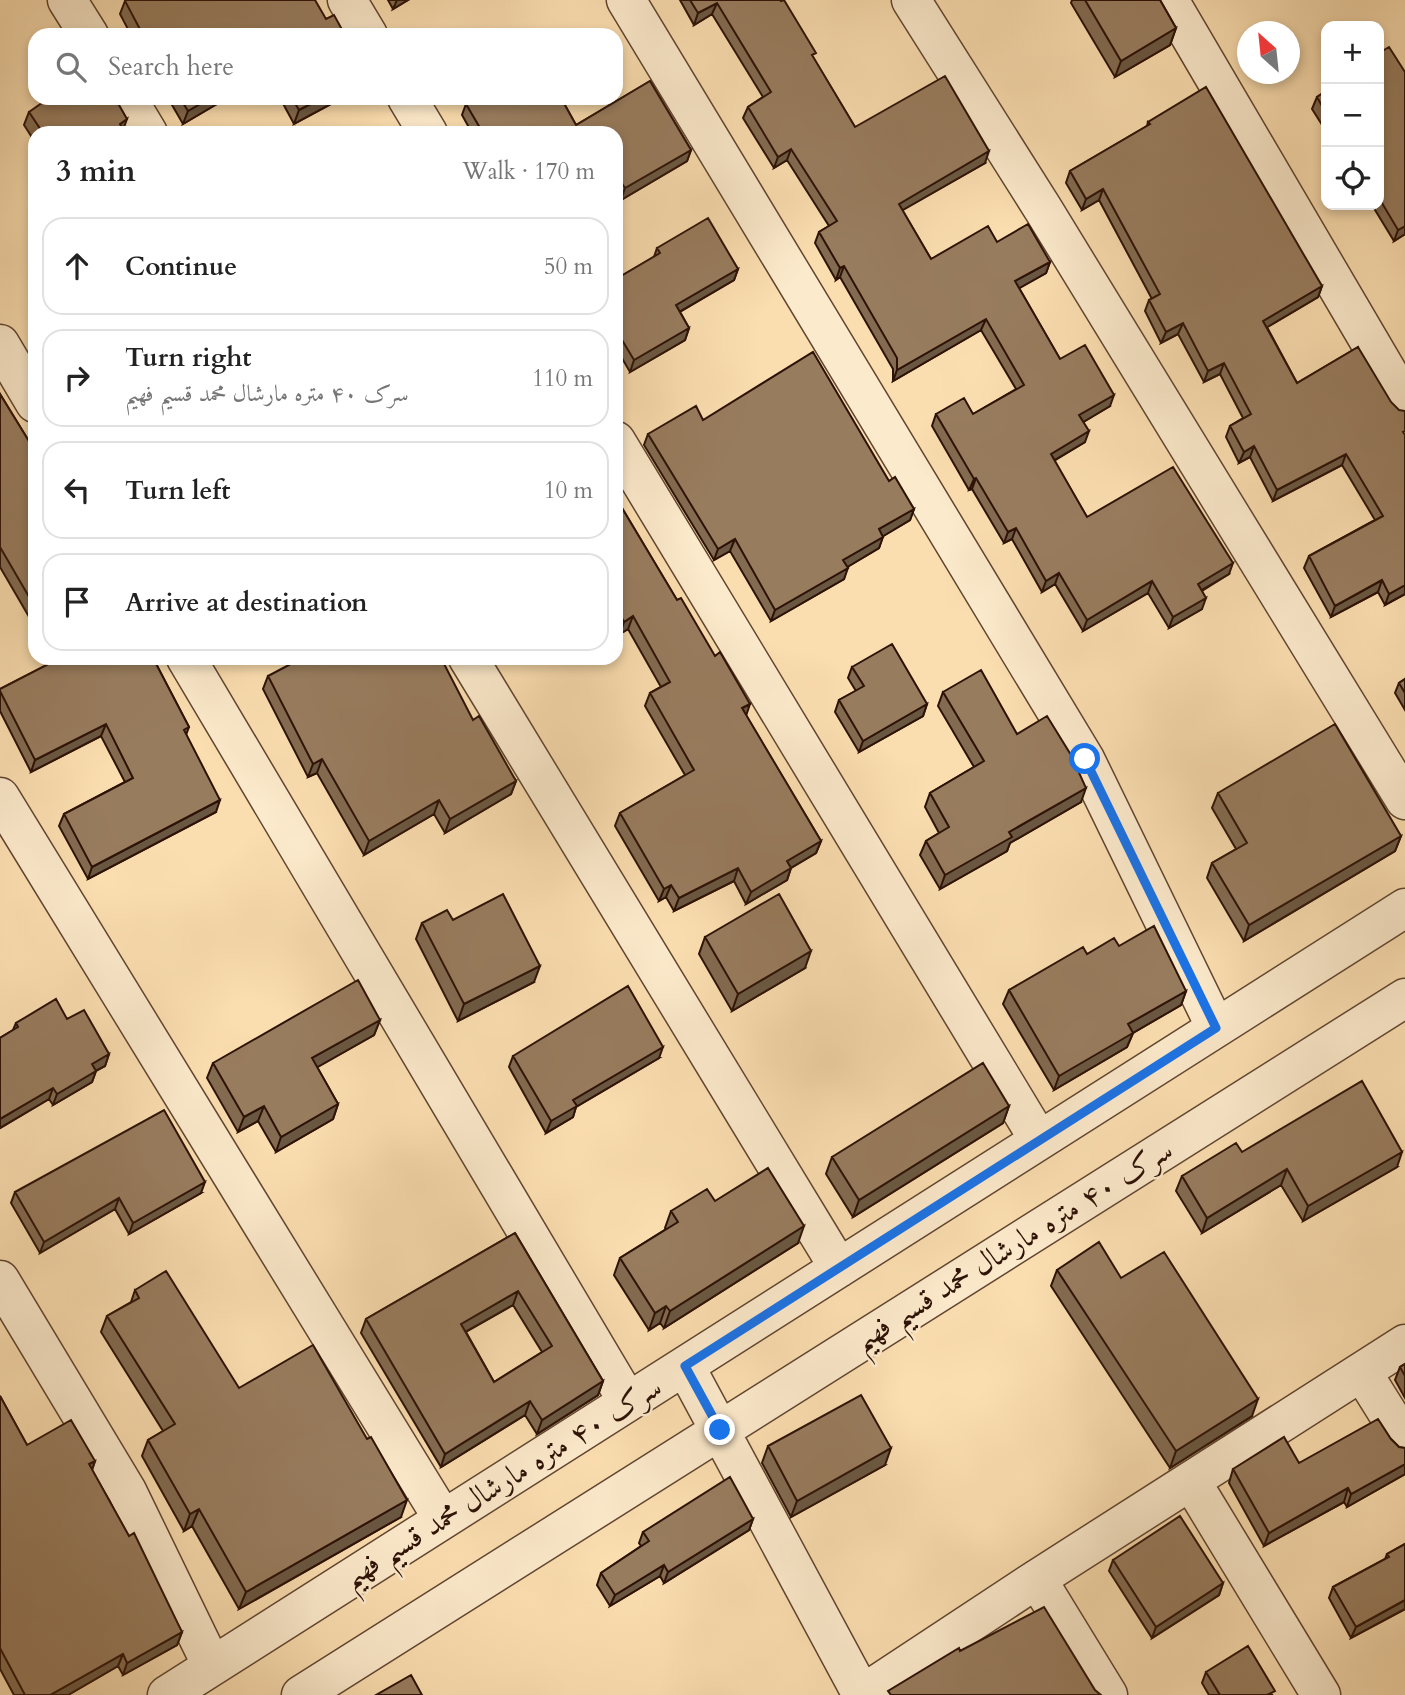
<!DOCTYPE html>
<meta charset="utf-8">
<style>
:root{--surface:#fff;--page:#f2f2f2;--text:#222;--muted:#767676;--line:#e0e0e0}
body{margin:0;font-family:Cardo,Amiri,serif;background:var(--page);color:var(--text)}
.controls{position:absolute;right:21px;top:21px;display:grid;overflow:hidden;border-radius:14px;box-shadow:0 4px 10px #0003}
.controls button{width:63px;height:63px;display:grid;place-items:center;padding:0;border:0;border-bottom:2px solid var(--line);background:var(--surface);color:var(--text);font:35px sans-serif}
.compass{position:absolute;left:1237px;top:21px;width:63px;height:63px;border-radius:50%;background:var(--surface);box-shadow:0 4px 10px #0003;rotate:333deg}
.stop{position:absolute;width:21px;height:21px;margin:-16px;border:5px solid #1a73e8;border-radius:50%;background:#fff}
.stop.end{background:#1a73e8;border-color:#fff;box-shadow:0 2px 7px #0008}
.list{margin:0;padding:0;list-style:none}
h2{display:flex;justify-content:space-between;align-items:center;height:91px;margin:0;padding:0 28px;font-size:30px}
h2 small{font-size:23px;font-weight:400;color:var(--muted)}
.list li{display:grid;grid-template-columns:46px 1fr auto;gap:21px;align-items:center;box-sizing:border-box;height:98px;margin:0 14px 14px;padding:0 14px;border:2px solid var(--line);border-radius:21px}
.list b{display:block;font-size:26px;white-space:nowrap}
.list p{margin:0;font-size:23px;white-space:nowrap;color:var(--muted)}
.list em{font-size:23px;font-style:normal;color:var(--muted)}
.icon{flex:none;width:38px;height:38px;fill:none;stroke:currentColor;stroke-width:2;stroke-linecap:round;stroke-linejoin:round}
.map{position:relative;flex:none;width:1405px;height:1695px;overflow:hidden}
.search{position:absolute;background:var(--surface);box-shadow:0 4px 10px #0003;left:28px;top:28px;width:595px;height:77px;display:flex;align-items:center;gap:18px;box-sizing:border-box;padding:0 24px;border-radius:21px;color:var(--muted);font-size:26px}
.panel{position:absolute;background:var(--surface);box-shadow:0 4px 10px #0003;left:28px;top:126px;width:595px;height:539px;border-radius:21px}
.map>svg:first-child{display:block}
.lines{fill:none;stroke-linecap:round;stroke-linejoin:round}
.minor-casing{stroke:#604530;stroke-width:41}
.minor{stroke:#fceacc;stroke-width:38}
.wall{fill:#836b51;stroke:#2d1206;stroke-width:2;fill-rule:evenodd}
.shaded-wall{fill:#6a5742;stroke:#2d1206;stroke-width:2}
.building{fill:#987c5e;stroke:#2d1206;stroke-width:2;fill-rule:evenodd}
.route{stroke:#1a73e8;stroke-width:9}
.labels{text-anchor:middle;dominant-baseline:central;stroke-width:5;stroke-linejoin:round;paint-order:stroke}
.street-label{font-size:30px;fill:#2d1206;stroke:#fceacc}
</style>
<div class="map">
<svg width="1405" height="1695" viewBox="0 0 1405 1695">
<rect width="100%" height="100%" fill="#fbdeb0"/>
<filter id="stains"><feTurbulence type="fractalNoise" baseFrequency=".00286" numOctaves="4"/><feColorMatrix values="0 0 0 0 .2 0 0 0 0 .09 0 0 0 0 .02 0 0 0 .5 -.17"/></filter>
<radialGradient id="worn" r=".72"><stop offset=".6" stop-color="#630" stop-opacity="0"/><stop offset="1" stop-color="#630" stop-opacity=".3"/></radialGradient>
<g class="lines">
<g class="minor-casing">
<path id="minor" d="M67,0l22,35
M347,0l21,35
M626,0l459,759 131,269
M911,0l132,209 362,591
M1169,0l236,402
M127,98l21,35
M407,98l21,35
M0,344l35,59
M616,441l423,699
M186,658l442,744
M468,658l371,610
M0,797l443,722
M0,1280l127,211 85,175
M685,1366l177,329
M1362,1372l43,69
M1191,1481l130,214
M1037,1579l71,116
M167,1695l1238,-787
M301,1695l1104,-697
M861,1695l176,-116 368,-235"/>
</g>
<use href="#minor" class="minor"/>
</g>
<path class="wall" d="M388,0h20l-15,9z
M680,0h100l34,59 41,68 130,36 -83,47 29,49 66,-17 53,20 -4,11 -27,15 41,71 50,47 -27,16 2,20 -31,19 33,56 142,57 -27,17v18l-33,19 -21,-35 -65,38 -28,-47 -13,8 -30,-53 -8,4 -32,-54 -3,1 -37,-64 4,-12h37l43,-25 -35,-59 -88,51v-12l-53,-92 -4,3 -21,-37 4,-11 10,-6 -42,-66 -13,8 -31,-50 5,-11 15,-10 -51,-83 -18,11z
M1072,0h88l16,28 -6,17 -55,32 -44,-74z
M125,1l201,18 19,16h-214l-11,-21z
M1379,53l26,181 -11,7 -22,-36h7z
M650,81l41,69 -4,11 -66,39 -4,-6h-1v-61h-144l-10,-18 4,-11 10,-6h85l15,27z
M1326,91v40l-14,-22 5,-12z
M168,98h59l-44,26z
M280,98h62l-48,26z
M29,112l94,18 2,3h-90v9l-11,-17z
M1148,122l174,164 -4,11 -51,30 30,56 61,-36 47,247 -20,11 -7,-13 -47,25 -27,-49 5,-12 66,-36 -33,-55 -69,36 -23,-44 -11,6 -13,-26 4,-11 13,-8 -23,-44 -16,8 -26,-48 -17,9 -16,-32 4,-11 3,-1 -53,-99 -17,10 -16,-27 4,-12 77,-45z
M657,248l81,21 -4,11 -54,32 9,16 -4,12 -55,32 -14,-24v-69l38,-22z
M0,394l35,57v176l-35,-60z
M703,420l186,61 25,28 -4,11 -27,16 -4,12 -32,19 -3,12 -73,42 -41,-70 -16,9 -70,-115 4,-11z
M616,498l205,343 -5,12 -25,15 -4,12 -41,24 -12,-23 -60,30 -8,-14 -7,4 -44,-75 5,-13 65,-38 -40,-69 5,-13 11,-6 -33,-58 -8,5 -4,-6z
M53,658h100l36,69 -3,8 30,77 -128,67 -29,-53 5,-12 61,-32 -24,-46 -70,36 -31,-61v-22l55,-28z
M852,667l75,37 -4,12 -64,36 -24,-40 4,-12 17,-9 -8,-13z
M268,676l205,44 43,61 -5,13 -66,39 -11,-19 -70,41 -47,-82 -9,4 -45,-88z
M1405,679v31l-10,-17 4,-10z
M943,692l74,42 64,68 -71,41 -3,8 -67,38 -20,-34 6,-14 13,-8 -14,-26 5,-14 44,-26 -36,-61z
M1218,793l183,43 -6,15 -151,90 -37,-63 5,-15 24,-14 -24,-41z
M453,920l81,62 -76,39 -42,-82 6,-16z
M705,937l100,31 -73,43 -33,-57z
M1087,954l99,37 -5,14 -48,28 -6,14 -73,43 -51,-86 6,-14z
M67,1019l42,35 -4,12 -9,5 -4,11 -39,23 -4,-6 -49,29v-90l13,-8 3,-7z
M380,1020l-6,15 -57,32 21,37 -5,15 -57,33 -18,-31 -20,11 -31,-54 6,-15z
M513,1056l146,2 -83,49 -3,10 -27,16 -37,-66z
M1009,1106l-6,17 -150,94 -27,-43 6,-17z
M1242,1152l155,15 -94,54 -22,-36 -79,48 -26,-42 6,-15z
M15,1192l186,1 -72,41 -14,-25 -75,44 -29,-50z
M715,1201l83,42 -134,85 -4,-5 -11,7 -35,-55 6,-17 46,-29 -1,-1 6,-17z
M515,1233l88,148 -5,14 -61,39 -12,-19 -84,52 -80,-134 5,-14zM513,1305l29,47 -48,30 -28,-50z
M1057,1270l64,8 131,138 -82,52 -119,-182z
M135,1290l104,98 162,129 -162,92 -47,-83 -8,5 -42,-75 6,-16 15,-9 -62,-99 6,-16 24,-14z
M1405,1364v34l-10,-18 5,-13z
M0,1396l27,49 68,16 -3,9 90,162 -5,13 -54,30 -5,-9 -50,29h-54l-14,-26z
M1391,1439l8,8 6,1v26l-58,33 -3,-5 -80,44 -35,-63 4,-14 66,-6z
M768,1446l117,19 -94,52 -29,-54z
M753,1519l-4,11 -85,53 -4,-7 -50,30 -13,-21 4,-12 40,-27 -2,-3 4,-11z
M1405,1544v65l-54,29 -22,-40 4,-11 52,-28 2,-5z
M1113,1560l110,23 -4,12 -67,43 -43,-67z
M1206,1672l67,23h-64l-7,-12z"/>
<path class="shaded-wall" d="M397,0h11l-15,9z
M717,3l-5,11 -18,11 4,-12z
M1176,28l-6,17 -55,32 6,-16z
M210,98h17l-44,26 5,-13z
M322,98h20l-48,26 5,-14z
M127,119l-5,14 -2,-9z
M791,149l-4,11 -13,8 4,-11z
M691,150l-4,11 -66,39 4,-12z
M989,151l-4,12 -91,52 5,-11z
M621,182l-4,12h-1v-9z
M1103,189l-4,11 -17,10 4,-11z
M1405,226v8l-11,7 4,-11z
M1050,262l-4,11 -35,20 4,-12z
M844,266l-4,11 -4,3 4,-12z
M738,269l-4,11 -62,36 4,-11z
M1322,286l-4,11 -59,35 4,-11z
M986,319l-5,11 -88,51 4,-11z
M1183,323l-5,11 -17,9 5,-11z
M689,328l-4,12 -55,32 4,-12z
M1224,363l-4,11 -16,8 4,-11z
M1114,395l-4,11 -35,21 4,-12z
M1089,431l-4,11 -39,23 5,-11z
M1254,446l-4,11 -11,6 5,-11z
M1346,454l-4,11 -69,36 4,-11z
M976,478l-4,11 -3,1 5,-11z
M914,509l-4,11 -35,21 4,-12z
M1016,528l-4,11 -8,4 4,-11z
M883,537l-4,11 -40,24 4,-12z
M735,539l-5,12 -16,9 4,-11z
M1233,563l-4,11 -36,21 5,-11z
M848,568l-4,11 -73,42 4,-11z
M1059,573l-4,11 -13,8 4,-11z
M1382,580l-4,12 -47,25 4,-11z
M1152,581l-4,12 -65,38 4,-11z
M1405,585v9l-20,11 4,-11z
M1206,598l-4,11 -33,19 4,-11z
M633,616l-5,13 -8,5 4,-12z
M750,704l-4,12 -4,-8z
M927,704l-4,12 -64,36 4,-11z
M106,724l-5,12 -70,36 4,-12z
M322,759l-5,14 -9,4 5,-13z
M516,781l-5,13 -66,39 5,-14z
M1086,788l-5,14 -71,41 -3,8 -67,38 5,-14 64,-43z
M220,800l-4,12 -128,67 4,-12z
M439,800l-5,14 -70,41 5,-14z
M1401,836l-6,15 -151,90 5,-16z
M821,841l-5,12 -25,15 -4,12 -41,24 5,-12 36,-31z
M738,868l-4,13 -60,30 5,-13z
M671,885l-5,12 -7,4 5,-12z
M811,951l-6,17 -73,43 6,-17z
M540,966l-6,16 -76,39 6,-17z
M1186,991l-5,14 -48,28 -6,14 -73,43 5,-14 69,-52z
M380,1020l-6,15 -67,38 5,-15z
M663,1047l-4,11 -83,49 -3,10 -27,16 5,-12 22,-21z
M109,1054l-4,12 -17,9 4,-11z
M96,1071l-4,11 -39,23 4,-11z
M53,1088l-4,11 -49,29v-9z
M338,1104l-5,15 -57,33 5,-15z
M264,1106l-6,15 -20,11 6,-15z
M1009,1106l-6,17 -150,94 6,-17z
M1402,1152l-5,15 -94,54 5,-15z
M1287,1169l-6,16 -79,48 5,-15z
M205,1182l-4,11 -72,41 4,-11z
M119,1198l-4,11 -75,44 4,-11z
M804,1226l-6,17 -134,85 6,-17z
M518,1291l-5,14 -57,32 5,-13z
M666,1306l-6,17 -11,7 6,-17z
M603,1381l-5,14 -61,39 5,-14z
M1258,1399l-6,17 -82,52 6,-17z
M530,1401l-5,14 -84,52 4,-13z
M891,1448l-6,17 -94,52 6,-16z
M95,1461l-4,12 -2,-9z
M1405,1464v10l-58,33 4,-13z
M1348,1488l-4,14 -80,44 5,-13z
M407,1500l-6,17 -162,92 7,-17z
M199,1509l-7,17 -8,5 6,-17z
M753,1519l-4,11 -85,53 4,-11z
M664,1565l-4,11 -50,30 5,-11z
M1223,1583l-4,12 -67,43 4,-11z
M1405,1600v9l-54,29 5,-11z
M182,1632l-5,13 -54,30 4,-12z
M123,1654l-5,12 -50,29h-18z"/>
<path class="building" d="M126,0h189l11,19 8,-4 11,20h-202l-18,-34z
M690,0h90l1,1 3,-1 32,53 -4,2 43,72 90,-51 44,75 -90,53 32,55 57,-33 9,16 31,-18 22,38 -35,19 45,78 25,-14 29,50 -35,20 10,16 -38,23 36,63 86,-50 60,96 -35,21 8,14 -33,19 -21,-36 -65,39 -28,-47 -13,8 -30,-53 -8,4 -32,-54 -2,1 -38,-65 28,-16 9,16 51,-29 -38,-66 -89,51v-12l-53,-92 -4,2 -21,-36 18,-11 -46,-72 -13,8 -30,-50 23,-15 -54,-89 -19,10z
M1085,0h75l16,28 -55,33z
M1389,47l16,25v154l-7,4 -19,-32v-145z
M650,81l41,69 -66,38 -4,-6 -5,3v-52h-133l-17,-29 10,-6h85l15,27z
M1206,87l116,199 -59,35 34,62 61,-36 33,55 8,8 6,1v20l-2,1 2,3v150l-16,9 -7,-14 -47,26 -26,-50 74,-40 -37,-62 -69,36 -23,-44 -10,6 -14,-26 21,-12 -27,-51 -16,8 -25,-48 -17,9 -17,-32 11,-6 -57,-105 -17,10 -16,-28 80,-47 -2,-2z
M1326,91v22l-9,-16z
M49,98h66l12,21 -7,5 5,9h-82l-14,-21z
M180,98h30l-22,13z
M292,98h30l-23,12z
M295,127l3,6h-13z
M708,218l30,51 -62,36 13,23 -55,32 -18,-30v-51l44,-26 -3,-5z
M813,352l76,129 6,-4 19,32 -35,20 4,8 -40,23 5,8 -73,42 -40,-71 -17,10 -70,-115 48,-28 7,14z
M0,394l35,57v156l-35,-60z
M616,498l61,102 4,-2 34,58 5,-4 30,52 -8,4 79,133 -34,20 4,7 -40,24 -13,-24 -59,30 -8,-13 -7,4 -44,-76 74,-43 -44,-77 20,-11 -37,-66 -9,6 -8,-15z
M892,644l35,60 -64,37 -24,-41 25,-14 -12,-19z
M60,658h93l36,69 -5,3 36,70 -128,67 -28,-53 69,-36 -27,-54 -71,36 -35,-69v-2z
M302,658h139l32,62 6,-4 37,65 -66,38 -11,-19 -70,41 -47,-82 -9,5 -45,-88z
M981,670l36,64 30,-18 24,39 15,33 -77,44 3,5 -67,38 -19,-34 23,-14 -19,-34 54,-32 -41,-69z
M1405,679v14l-6,-10z
M1335,724l66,112 -152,89 -37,-62 35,-20 -29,-50z
M503,894l37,72 -76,38 -42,-81 25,-13 6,10z
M779,894l32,57 -73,43 -33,-57z
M1154,926l32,65 -58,33 5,9 -74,43 -50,-86 74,-43 4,7 27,-16 5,8z
M358,980l22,40 -68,38 26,46 -57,33 -17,-31 -20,11 -31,-54z
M628,986l35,61 -90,53 4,6 -26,15 -38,-65z
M56,999l11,20 17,-9 25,44 -17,10 4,7 -39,23 -4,-6 -53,31v-81l18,-11 -2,-4z
M983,1063l26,43 -150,94 -27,-43z
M1362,1081l40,71 -94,54 -21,-37 -80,49 -25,-42 54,-33 6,9z
M164,1110l41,72 -72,41 -14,-25 -75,44 -29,-50z
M768,1168l36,58 -134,85 -4,-5 -11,7 -35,-55 58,-36 -7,-11 36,-22 8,12z
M515,1233l88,148 -61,39 -12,-19 -85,53 -79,-135zM518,1291l34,55 -58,36 -33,-58z
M1099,1242l22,36 43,-26 94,147 -82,52 -119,-181z
M166,1271l73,117 74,-43 54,94 4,-2 36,63 -161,92 -47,-83 -9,5 -42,-74 27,-16 -68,-108 32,-18 -4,-8z
M1405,1364v12l-5,-9z
M861,1395l30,53 -94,53 -29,-55z
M0,1396l27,49 44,-25 24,41 -6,3 40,72 5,-3 48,99 -55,31 -4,-9 -73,41h-25l-25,-47z
M1378,1419l13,20 8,8 6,1v16l-54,30 -3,-6 -79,45 -36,-64 51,-32 15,26z
M730,1477l23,42 -85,53 -4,-7 -49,30 -14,-22 48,-32 -6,-9z
M1180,1516l43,67 -67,44 -43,-67z
M1405,1544v56l-49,27 -23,-40 56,-30 -2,-3z
M1044,1607l51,83 6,5h-210l-3,-4 71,-43 1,3z
M1248,1646l27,45 -8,4h-47l-14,-23z
M411,1675l11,20h-46z"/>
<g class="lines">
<path class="route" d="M720,1430l-35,-64 531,-338 -131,-269"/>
</g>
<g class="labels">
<g class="street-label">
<text transform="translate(1013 1245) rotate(-32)">سرک ۴۰ متره مارشال محمد قسیم فهیم</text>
<text transform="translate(502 1482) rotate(-32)">سرک ۴۰ متره مارشال محمد قسیم فهیم</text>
</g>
</g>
<rect width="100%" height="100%" filter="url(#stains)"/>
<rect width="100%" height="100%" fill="url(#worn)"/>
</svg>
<div class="controls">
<button>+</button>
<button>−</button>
<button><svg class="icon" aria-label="locate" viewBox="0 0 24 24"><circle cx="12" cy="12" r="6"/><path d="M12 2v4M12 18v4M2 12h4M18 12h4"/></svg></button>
</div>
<svg class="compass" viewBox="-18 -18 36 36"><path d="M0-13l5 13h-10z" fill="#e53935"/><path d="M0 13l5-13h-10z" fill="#767676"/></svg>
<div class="stop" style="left:1085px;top:759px"></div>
<div class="stop end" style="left:720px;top:1430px"></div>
<div class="search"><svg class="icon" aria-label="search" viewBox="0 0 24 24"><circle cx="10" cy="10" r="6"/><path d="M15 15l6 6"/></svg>Search here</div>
<section class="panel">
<h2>3 min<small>Walk · 170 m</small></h2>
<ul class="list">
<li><svg class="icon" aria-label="ahead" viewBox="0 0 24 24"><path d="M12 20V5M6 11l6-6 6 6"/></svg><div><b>Continue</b></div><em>50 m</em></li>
<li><svg class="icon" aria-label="right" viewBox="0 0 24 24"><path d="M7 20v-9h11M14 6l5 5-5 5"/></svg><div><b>Turn right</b><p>سرک ۴۰ متره مارشال محمد قسیم فهیم</p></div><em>110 m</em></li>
<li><svg class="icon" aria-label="left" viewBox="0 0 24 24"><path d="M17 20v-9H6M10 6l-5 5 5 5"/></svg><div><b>Turn left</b></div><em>10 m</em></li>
<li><svg class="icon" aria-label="arrive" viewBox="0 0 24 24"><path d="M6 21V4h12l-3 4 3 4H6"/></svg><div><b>Arrive at destination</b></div></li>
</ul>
</section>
</div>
